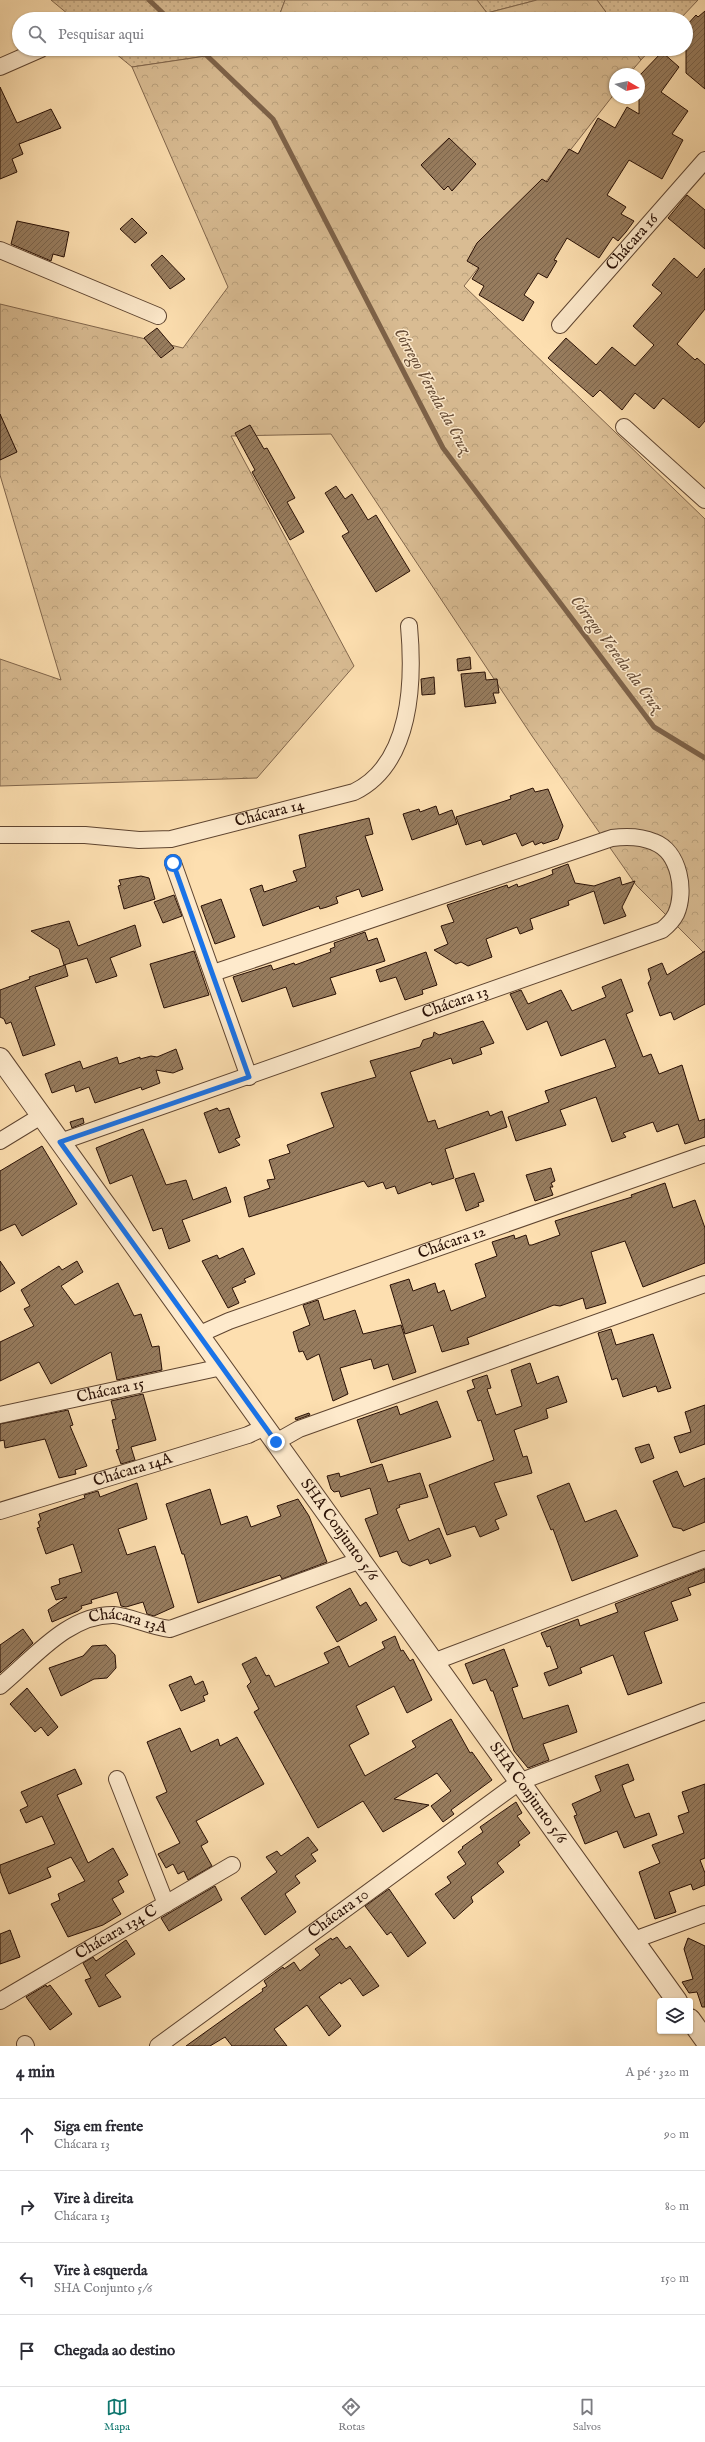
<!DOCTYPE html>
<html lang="pt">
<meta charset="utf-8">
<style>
:root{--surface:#fff;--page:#f7f7f7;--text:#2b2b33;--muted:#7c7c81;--line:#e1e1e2;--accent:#0f766e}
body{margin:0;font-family:"IM FELL English",serif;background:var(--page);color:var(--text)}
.controls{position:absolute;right:12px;bottom:12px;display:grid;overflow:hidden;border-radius:4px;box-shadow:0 1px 3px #0004}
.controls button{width:36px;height:36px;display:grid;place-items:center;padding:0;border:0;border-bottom:1px solid var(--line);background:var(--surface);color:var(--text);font:20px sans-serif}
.compass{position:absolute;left:609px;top:68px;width:36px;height:36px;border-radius:50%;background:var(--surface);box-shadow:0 1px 3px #0004;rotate:99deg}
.stop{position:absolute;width:12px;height:12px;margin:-9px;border:3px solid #1a73e8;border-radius:50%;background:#fff}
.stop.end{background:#1a73e8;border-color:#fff;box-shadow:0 1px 4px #0008}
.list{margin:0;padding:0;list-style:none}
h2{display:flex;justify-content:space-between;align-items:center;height:52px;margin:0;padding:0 16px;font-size:17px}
h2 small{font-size:13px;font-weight:400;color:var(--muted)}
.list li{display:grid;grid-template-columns:26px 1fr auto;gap:12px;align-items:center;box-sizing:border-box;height:72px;padding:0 16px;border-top:1px solid var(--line)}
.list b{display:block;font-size:15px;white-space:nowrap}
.list p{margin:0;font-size:13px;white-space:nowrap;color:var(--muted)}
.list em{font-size:13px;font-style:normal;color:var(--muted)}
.icon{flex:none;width:22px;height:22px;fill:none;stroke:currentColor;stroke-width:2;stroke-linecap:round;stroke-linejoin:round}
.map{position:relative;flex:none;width:705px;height:2046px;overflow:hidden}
.search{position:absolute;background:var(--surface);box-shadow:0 1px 3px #0004;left:12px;right:12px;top:12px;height:44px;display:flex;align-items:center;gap:10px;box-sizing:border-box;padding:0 14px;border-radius:22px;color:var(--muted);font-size:15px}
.sheet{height:340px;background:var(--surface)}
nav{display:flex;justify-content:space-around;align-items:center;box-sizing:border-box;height:56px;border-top:1px solid var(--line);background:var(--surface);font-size:11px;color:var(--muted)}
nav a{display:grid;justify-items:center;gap:2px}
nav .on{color:var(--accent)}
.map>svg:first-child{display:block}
.green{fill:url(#green-dots);stroke:#81664c}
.forest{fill:url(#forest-crowns);stroke:#81664c}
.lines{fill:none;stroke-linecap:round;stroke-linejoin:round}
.stream{stroke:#7d6249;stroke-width:5}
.building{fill:url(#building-hatch);stroke:#291005}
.minor-casing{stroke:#5e4430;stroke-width:18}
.tertiary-casing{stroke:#5e4430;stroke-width:22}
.minor{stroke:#feeacc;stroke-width:16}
.tertiary{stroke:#feeacc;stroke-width:20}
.route{stroke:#1a73e8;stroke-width:5}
.labels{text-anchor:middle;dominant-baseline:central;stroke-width:3;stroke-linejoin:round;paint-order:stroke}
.street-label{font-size:16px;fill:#291005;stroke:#feeacc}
.water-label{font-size:17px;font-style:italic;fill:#684e38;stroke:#feeacc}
</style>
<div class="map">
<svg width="705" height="2046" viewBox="0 0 705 2046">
<defs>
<pattern id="green-dots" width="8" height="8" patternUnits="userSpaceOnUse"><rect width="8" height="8" fill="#d9bc93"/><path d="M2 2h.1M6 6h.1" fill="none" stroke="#baa17d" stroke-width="1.8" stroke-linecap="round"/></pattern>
<pattern id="forest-crowns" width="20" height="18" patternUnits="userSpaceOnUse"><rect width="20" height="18" fill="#d9bc93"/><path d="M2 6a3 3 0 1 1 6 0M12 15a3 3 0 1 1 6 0" fill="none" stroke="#baa17d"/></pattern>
<pattern id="building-hatch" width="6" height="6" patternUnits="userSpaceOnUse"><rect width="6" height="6" fill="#977c5e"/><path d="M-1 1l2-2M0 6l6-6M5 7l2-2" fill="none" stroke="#7b644c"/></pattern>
</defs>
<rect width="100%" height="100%" fill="#fddfb0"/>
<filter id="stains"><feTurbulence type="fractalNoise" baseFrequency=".005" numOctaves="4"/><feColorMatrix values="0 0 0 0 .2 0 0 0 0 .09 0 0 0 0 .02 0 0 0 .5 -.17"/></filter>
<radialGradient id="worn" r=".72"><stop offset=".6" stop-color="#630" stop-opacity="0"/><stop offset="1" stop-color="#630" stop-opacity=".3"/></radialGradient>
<path class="green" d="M51,0h234l-7,19h-204z
M477,0h60l-50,13z
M597,0h101l-18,19h-69z
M110,49h143l-121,18z
M633,49h18l-10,11z"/>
<path class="forest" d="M285,0h192l10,13 50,-13h60l14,19h-333z
M253,49h380l8,11 -12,14h-14v19l-151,193 241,233v435l-69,-69 -104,-149 -201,-302 -100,2 123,230 -97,112 -257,8v-127l61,21 -61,-205v-171l183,44 45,-61 -96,-220z"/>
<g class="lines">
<path class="stream" d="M149,0l20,19
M200,49l73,70 170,329 211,279 51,31"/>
</g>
<path class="building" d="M705,11v78l-19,-16v-47l10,-11 2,2z
M662,52l17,15 -18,25 27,19 -16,23 11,6 -21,39 -33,-19 -22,35 19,12 -5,7 13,7 -8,11 -8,9 -5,-4 -14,21 -32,-20 -13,22 3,1 -10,17 -9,-5 -14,22 10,7 -11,19 -44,-26 5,-9 -12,-7 7,-11 -12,-7 10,-18 65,-64 5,3 22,-33 9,5 20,-36 17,10 12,-21 12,7v-38z
M0,87l17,36 34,-14 10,19 -42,16 4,10 -11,5 5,13 -17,7z
M449,138l27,26 -24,27 -4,-5 -4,4 -23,-25z
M687,195l18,15v39l-37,-31z
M132,218l15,15 -12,10 -15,-14z
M17,221l52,11 -5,25 -11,-3 -2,7 -40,-17z
M162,255l23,24 -15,10 -19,-24z
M674,258l23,20 8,-10v41l-28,35 18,16 2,-2 8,7v56l-6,7 -36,-30 -9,11 -19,-16 -13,17 -22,-20 -7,7 -45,-39 18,-20 30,27 16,-18 23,19 19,-21 -21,-19 29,-33 -10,-8z
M157,328l17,20 -13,10 -17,-20z
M0,414l17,38 -17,8z
M250,425l14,24 3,-1 28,50 -8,4 17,30 -14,8 -38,-68 3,-2 -20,-37z
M336,486l9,13 7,-5 16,26 8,-5 34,56 -34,21 -34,-56 7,-4 -24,-39z
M470,657l1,12 -13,2 -1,-12z
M485,672l1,8 11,-1 2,14h-6l3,10 -31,4 -4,-33z
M434,677l1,17 -13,1 -1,-16z
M533,788l2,4 13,-3 15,37 -5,13 -15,5 -1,-2 -7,3 -2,-4 -11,5 -6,-13 -33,12 -2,-5 -15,5 -10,-28 55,-18 -1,-3z
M436,806l3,9 13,-5 5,14 -45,16 -9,-26 16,-5 1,3z
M369,818l4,16 -8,2 18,54 -21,7 -3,-8 -23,8 2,6 -11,4 -7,2 -1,-3 -56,20 -13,-37 12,-4 2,7 33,-11 -4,-10 13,-4 -7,-32z
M568,864l7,19 19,3 26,-9 2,8 13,-4 -13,26 4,9 -22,8 -10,-33 -26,10 1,4 -39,14 3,10 -13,5 -3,-7 -31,12 6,18 -24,9 -7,-4 -5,2 -22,-14 14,-6 -7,-18 13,-4 -7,-17 60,-20 1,3 9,-4 1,3 28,-10 7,-3 -1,-4z
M141,876l8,2 6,21 -31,10 -6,-23 3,-1 -2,-5z
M174,895l8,21 -19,7 -9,-21z
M221,899l14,38 -20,7 -14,-38z
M69,921l9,25 57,-21 6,21 -31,12 7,18 -21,7 -9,-25 -23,7 -5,-16 -28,-18z
M365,932l3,9 9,-3 8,23 -55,17 6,16 -43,13 -7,-20 -44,15 -9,-25 38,-12 2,5 21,-7 1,2 36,-13 -1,-3 5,-2 -1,-4z
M194,951l15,44 -45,13 -14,-44z
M705,951v53l-31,16 -3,-8 -11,4 -12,-33 3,-4 -3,-10 14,-6 5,12z
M426,952l11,33 -15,5 1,4 -18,6 -9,-23 -16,5 -4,-12z
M65,965l3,11 -33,11 20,58 -32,11 -12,-34 -5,2 -2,-5 -4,-2v-27l30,-11 -1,-2z
M621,979l12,32 -7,3 17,43 8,-3 8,20 23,-9 17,56 6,-2v18l-20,7 -7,-20 -21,8 -4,-10 -30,11 3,4 -14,5 -16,-45 -36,13 6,15 -50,16 -8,-24 41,-15 -4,-11 71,-24 -11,-28 -44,17 -14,-35 -20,9 -17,-36 11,-4 7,14 33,-14 11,21 34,-14 -4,-10z
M483,1021l11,22 -14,5 2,6 -29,10 -2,-6 -41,14 18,50 7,-2 3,9 50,-18 2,5 12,-5 5,16 -62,22 9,29 -22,7 -1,-3 -33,12 -3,-8 -9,3 -3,-7 -15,5 -4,-6 -115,36 -5,-20 26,-9 -3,-8 8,-1 -6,-19 21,-7 -3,-8 47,-18 -13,-34 55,-16 -6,-16 50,-14 3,-7 10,-3 1,-5 5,3z
M176,1049l7,20 -10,4 -17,-3 4,13 -18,7 -1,-3 -46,16 -6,-16 -13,5 -2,-7 -22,8 -7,-19 35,-13 3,8 34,-12 2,7 21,-7v2l11,-3 6,1z
M217,1108l2,3 10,-3 11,29 -5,2 5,6 -21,8 -15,-40z
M83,1118l1,5 -12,5 -2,-6z
M143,1129l23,56 20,-5 7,20 33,-13 5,15 -49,18 8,21 -21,8 -7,-21 -9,3 -21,-56 -22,9 -14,-36z
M42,1146l35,58 -55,32 -7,-12 -15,7v-60z
M551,1168l4,13 -4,2 2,4h-3l3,8 -18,6 -9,-26z
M474,1173l10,28 -6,2 1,3 -13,5 -11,-32z
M665,1183l8,25 22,-8 10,28v35l-62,24 -18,-46 -34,11 15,51 -20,6 -3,-11 -23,8 -6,-1 -87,33 2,6 -27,8 -9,-27 -28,9 -15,-49 19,-6 4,12 22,-8 3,10 6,-3 7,21 35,-14 -11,-33 22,-8 -5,-14 22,-7 1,4 11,-4 3,10h3l28,-10 -5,-14 77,-24 -1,-2z
M243,1248l12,26 -11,5 2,3 -14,6 7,15 -11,5 -26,-47 15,-6 2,4z
M0,1261l15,22 -15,9z
M77,1261l6,11 -22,14 14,19 43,-22 16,33 7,-2 11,33 7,-1 3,24 -45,10 -6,-28 -60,32 -12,-22 -39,19v-39l34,-16 -10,-17 6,-3 -9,-16 38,-24 3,4z
M318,1300l6,20 31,-10 8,24 38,-9 15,47 -23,8 -5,-16 -14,5 -3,-10 -31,9 8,26 -15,7 -14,-47 -12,6 -4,-9 -4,1 -6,-20 17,-7 -7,-20z
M611,1329l5,16 37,-11 18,54 -13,4 -2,-6 -33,11 -6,-19 -5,2 -14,-47z
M530,1363l7,21 21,-8 9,26 -21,7 2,9 -34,12 9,27 4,-1 5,17 -38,10 13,32 -12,5 4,9 -19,8 -5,-11 -28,9 -18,-50 65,-25 -13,-40 -3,1 -11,-30 8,-3 -3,-8 15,-5 4,13 -4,1 9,26 26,-9 -11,-36z
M143,1394l13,46 -25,7 4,13 -14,4 -5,-14 3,-1 -7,-29 4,-1 -5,-18z
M437,1401l14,36 -80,26 -14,-43 40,-14 3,9z
M705,1405v39l-25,9 -6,-16 17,-5 -6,-20z
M68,1410l5,15 -3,1 17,40 -12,4 1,4 -17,4 -14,-39 -40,9 -1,-8 -4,1v-17z
M309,1413l1,2 -14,5 -1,-2z
M649,1444l5,14 -13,5 -6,-15z
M382,1464l6,18 32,-9 8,24 -29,8 1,2 -4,2 13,32 30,-13 12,28 -21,8 -2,-5 -18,7 -8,-4 -5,-11 -17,6 -15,-38 13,-5 -8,-26 -29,9 -2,-6 -5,1 -3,-3 -4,-13 12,-3 1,4z
M677,1471l7,16 21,-9v44l-22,9 -1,-2 -9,-2 -20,-46z
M137,1483l10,36 -29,10 9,26 28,-9 19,61 -20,9 -7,-2 -4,-12 -17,5 -5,-1 -4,-14 -26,8 1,3 -11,3 1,2 -4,3 -26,11 -4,-12 19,-13 -11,3 -5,-13 9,-3 -1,-5 23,-7 -9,-28 -27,10 -9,-26 3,-1 -2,-5 3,-2 -2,-6 46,-16 -1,-3 14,-4 2,6z
M569,1483l16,39 31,-12 22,46 -66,25 -19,-52 -2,1 -14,-34z
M210,1489l11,36 26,-9 4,11 30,-11 -4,-10 21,-7 11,17 18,46 -45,17 -2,-4 -82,28 -14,-49h-2l-16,-50z
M705,1569v13l-17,6 3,7 -20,7 7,18 -34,12 18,51 -34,12 -15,-40 -33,13 2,5 -33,13 -5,-13 14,-5 -8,-22 -3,1 -6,-14 37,-14 2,7 38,-14 -3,-8z
M350,1588l10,18 6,-4 11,18 -40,22 -21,-35z
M23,1629l10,14 -33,30v-28z
M395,1636l6,15 2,-1 7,11 3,-2 19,41 -25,13 -13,-27 -38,20 13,28 -20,11 16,31 51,-29 -4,-6 39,-22 19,34 2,-1 20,28 -41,30 3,4 -11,8 -12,-16 20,-15 -14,-18 -43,26 35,6 -46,27 -20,-31 -45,27 -64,-116 5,-3 -12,-23 4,-4 -9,-18 14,-7 10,19 3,-1 6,12 54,-24 -5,-10 15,-7 10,21 36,-19 -3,-6z
M106,1645l9,10 1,13 -9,10 -13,1 -33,17 -12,-28 34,-12 9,-10z
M504,1649l14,37 -6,2 11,31 45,-14 9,27 -34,12 6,16 -21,8 -14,-17 -21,-60h-2l-5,-12 -13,5 -8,-20z
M191,1676l4,9 8,-4 5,13 -5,2 2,5 -24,10 -12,-26z
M27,1688l31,39 -10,9 -7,-9 -6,5 -25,-28z
M180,1728l11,24 27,-13 2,7 17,-9 27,47 -68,37 12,21 -7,4 11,20 -24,14 -4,-9 -6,3 -5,-10 -7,4 -8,-14 22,-11 -24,-46 11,-5 -20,-50z
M628,1764l6,16 -12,5 4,11 9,22 14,-5 8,22 -33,13 -7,-17 -32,13 -11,-28 3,-1 -5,-11 29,-13 -6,-15z
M75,1769l7,15 -25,11 31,68 25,-15 15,27 -10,6 6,11 -12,7 9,15 -18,11 -35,12 -17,-33 9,-4 -2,-6 27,-13 -14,-24 -24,11 4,9 -42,17 -9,-23v-6l55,-21 -13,-28 -16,7 -6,-13 8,-4 -7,-14z
M705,1784v74l-5,2 5,13v12l-12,5 -2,-6 -22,8 7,20 -21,7 -16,-47 21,-9 -8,-18 32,-12 -6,-17 11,-4 -7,-20z
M516,1802l6,11 -5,3 13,17 -12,9 2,3 -23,18 7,9 -33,25 2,5 -19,17 -19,-25 16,-11 -4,-6 19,-13 -8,-12 5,-4 -1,-1 21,-15 -3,-5z
M308,1837l10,13 -7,4 5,7 -21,15 5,7 -15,11 11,18 -31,23 -24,-37 36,-26 -11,-15 11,-6 4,5z
M215,1886l7,14 -53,31 -8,-13z
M389,1889l37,54 -18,14 -17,-25 -4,3 -22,-29z
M10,1930l10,27 -20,7v-30z
M337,1937l9,12 4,-3 29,40 -16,10 -13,-18 -9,6 -1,-2 -21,15 22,29 -12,10 -22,-31 -33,24 13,17h-55l-7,-9 -15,9h-24l77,-55 -1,-2 5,-3 -3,-5 19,-14 1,2 10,-7 6,9 20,-16 -5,-6 16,-11 1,2z
M688,1938l17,8v61h-3l-5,-15 -8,1 -7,-11 11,-3 -9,-30z
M126,1940l9,14 -30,21 16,22 -22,10 -14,-27 6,-2 -8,-15 10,-6 3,4z
M46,1985l1,2 3,-2 22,29 -22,16 -24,-33z"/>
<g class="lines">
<g class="minor-casing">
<g id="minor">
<path d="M0,67l41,-18"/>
<path d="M0,250l158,66"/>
<path id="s1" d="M560,325l145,-165"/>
<path d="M624,427l81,73"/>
<path id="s2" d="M0,835h85l54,5 32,-1 183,-47c58,-28 60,-111 55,-166"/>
<path d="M173,863l76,214"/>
<path d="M0,1141l41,-25"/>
<path id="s3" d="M60,1142l602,-212c5,-4 11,-10 14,-16 10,-22 4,-62 -22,-72 -14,-6 -27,-6 -42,-4l-399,135"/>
<path id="s4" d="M200,1334l29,-13 476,-167"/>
<path id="s5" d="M0,1415l222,-48"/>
<path d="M276,1442l23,-13 406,-145"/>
<path id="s6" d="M0,1511l248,-76 17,-8"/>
<path d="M433,1662l272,-103"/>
<path id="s7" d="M0,1686c33,-27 68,-72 114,-71 15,1 37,12 56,14l191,-69"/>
<path d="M117,1779l49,125"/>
<path d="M634,1940l71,-26"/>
<path id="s8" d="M0,2001l232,-136"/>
<path d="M25,2044l1,2"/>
<path id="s9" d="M158,2046l361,-264 186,-71"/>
</g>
</g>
<g class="tertiary-casing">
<g id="tertiary">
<path id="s10" d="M0,1058l677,943"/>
<path d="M690,2019l15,21"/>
</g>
</g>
<use href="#minor" class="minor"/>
<use href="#tertiary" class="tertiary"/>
</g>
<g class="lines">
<path class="route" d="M173,863l76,214 -189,65 216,300"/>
</g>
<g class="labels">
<g class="street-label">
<text stroke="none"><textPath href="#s1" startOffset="110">Chácara 16</textPath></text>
<text stroke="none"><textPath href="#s2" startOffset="273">Chácara 14</textPath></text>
<text stroke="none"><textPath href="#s3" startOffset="419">Chácara 13</textPath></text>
<text stroke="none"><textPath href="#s4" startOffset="268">Chácara 12</textPath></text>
<text stroke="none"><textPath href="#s5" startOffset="113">Chácara 15</textPath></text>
<text stroke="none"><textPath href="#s6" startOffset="139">Chácara 14A</textPath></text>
<text stroke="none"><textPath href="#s10" startOffset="581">SHA Conjunto 5/6</textPath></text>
<text stroke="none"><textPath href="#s7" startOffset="152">Chácara 13A</textPath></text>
<text stroke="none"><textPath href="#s10" startOffset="905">SHA Conjunto 5/6</textPath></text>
<text stroke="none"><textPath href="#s9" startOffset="224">Chácara 10</textPath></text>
<text stroke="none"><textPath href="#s8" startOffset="135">Chácara 134 C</textPath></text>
</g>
<g class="water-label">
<text transform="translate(432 391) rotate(61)">Córrego Vereda da Cruz</text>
<text transform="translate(616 654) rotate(53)">Córrego Vereda da Cruz</text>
</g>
</g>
<rect width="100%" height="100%" filter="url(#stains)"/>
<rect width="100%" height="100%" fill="url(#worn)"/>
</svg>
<div class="controls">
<button><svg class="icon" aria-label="layers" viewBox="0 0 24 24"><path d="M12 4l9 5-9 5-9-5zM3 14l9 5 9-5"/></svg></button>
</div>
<svg class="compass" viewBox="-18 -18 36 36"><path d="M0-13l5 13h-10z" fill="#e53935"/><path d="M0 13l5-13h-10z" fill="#7c7c81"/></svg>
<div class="stop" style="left:173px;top:863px"></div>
<div class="stop end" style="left:276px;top:1442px"></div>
<div class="search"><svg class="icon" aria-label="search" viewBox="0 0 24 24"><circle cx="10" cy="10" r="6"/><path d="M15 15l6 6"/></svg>Pesquisar aqui</div>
</div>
<section class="sheet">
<h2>4 min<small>A pé · 320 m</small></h2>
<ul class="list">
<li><svg class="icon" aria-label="ahead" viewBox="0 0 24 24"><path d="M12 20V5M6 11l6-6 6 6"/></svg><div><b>Siga em frente</b><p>Chácara 13</p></div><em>90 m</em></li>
<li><svg class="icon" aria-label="right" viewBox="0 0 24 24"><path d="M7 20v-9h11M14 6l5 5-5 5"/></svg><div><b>Vire à direita</b><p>Chácara 13</p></div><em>80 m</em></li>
<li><svg class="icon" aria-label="left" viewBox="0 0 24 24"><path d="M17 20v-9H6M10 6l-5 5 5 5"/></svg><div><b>Vire à esquerda</b><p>SHA Conjunto 5/6</p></div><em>150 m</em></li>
<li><svg class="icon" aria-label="arrive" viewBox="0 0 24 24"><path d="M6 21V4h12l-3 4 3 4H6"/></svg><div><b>Chegada ao destino</b></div></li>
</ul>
</section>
<nav>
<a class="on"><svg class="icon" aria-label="map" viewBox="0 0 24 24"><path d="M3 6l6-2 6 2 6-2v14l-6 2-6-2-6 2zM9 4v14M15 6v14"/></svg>Mapa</a>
<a><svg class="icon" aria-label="directions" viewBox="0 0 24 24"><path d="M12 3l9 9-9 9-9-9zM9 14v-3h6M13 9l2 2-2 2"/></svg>Rotas</a>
<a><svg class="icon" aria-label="saved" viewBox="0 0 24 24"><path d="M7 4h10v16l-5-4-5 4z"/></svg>Salvos</a>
</nav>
